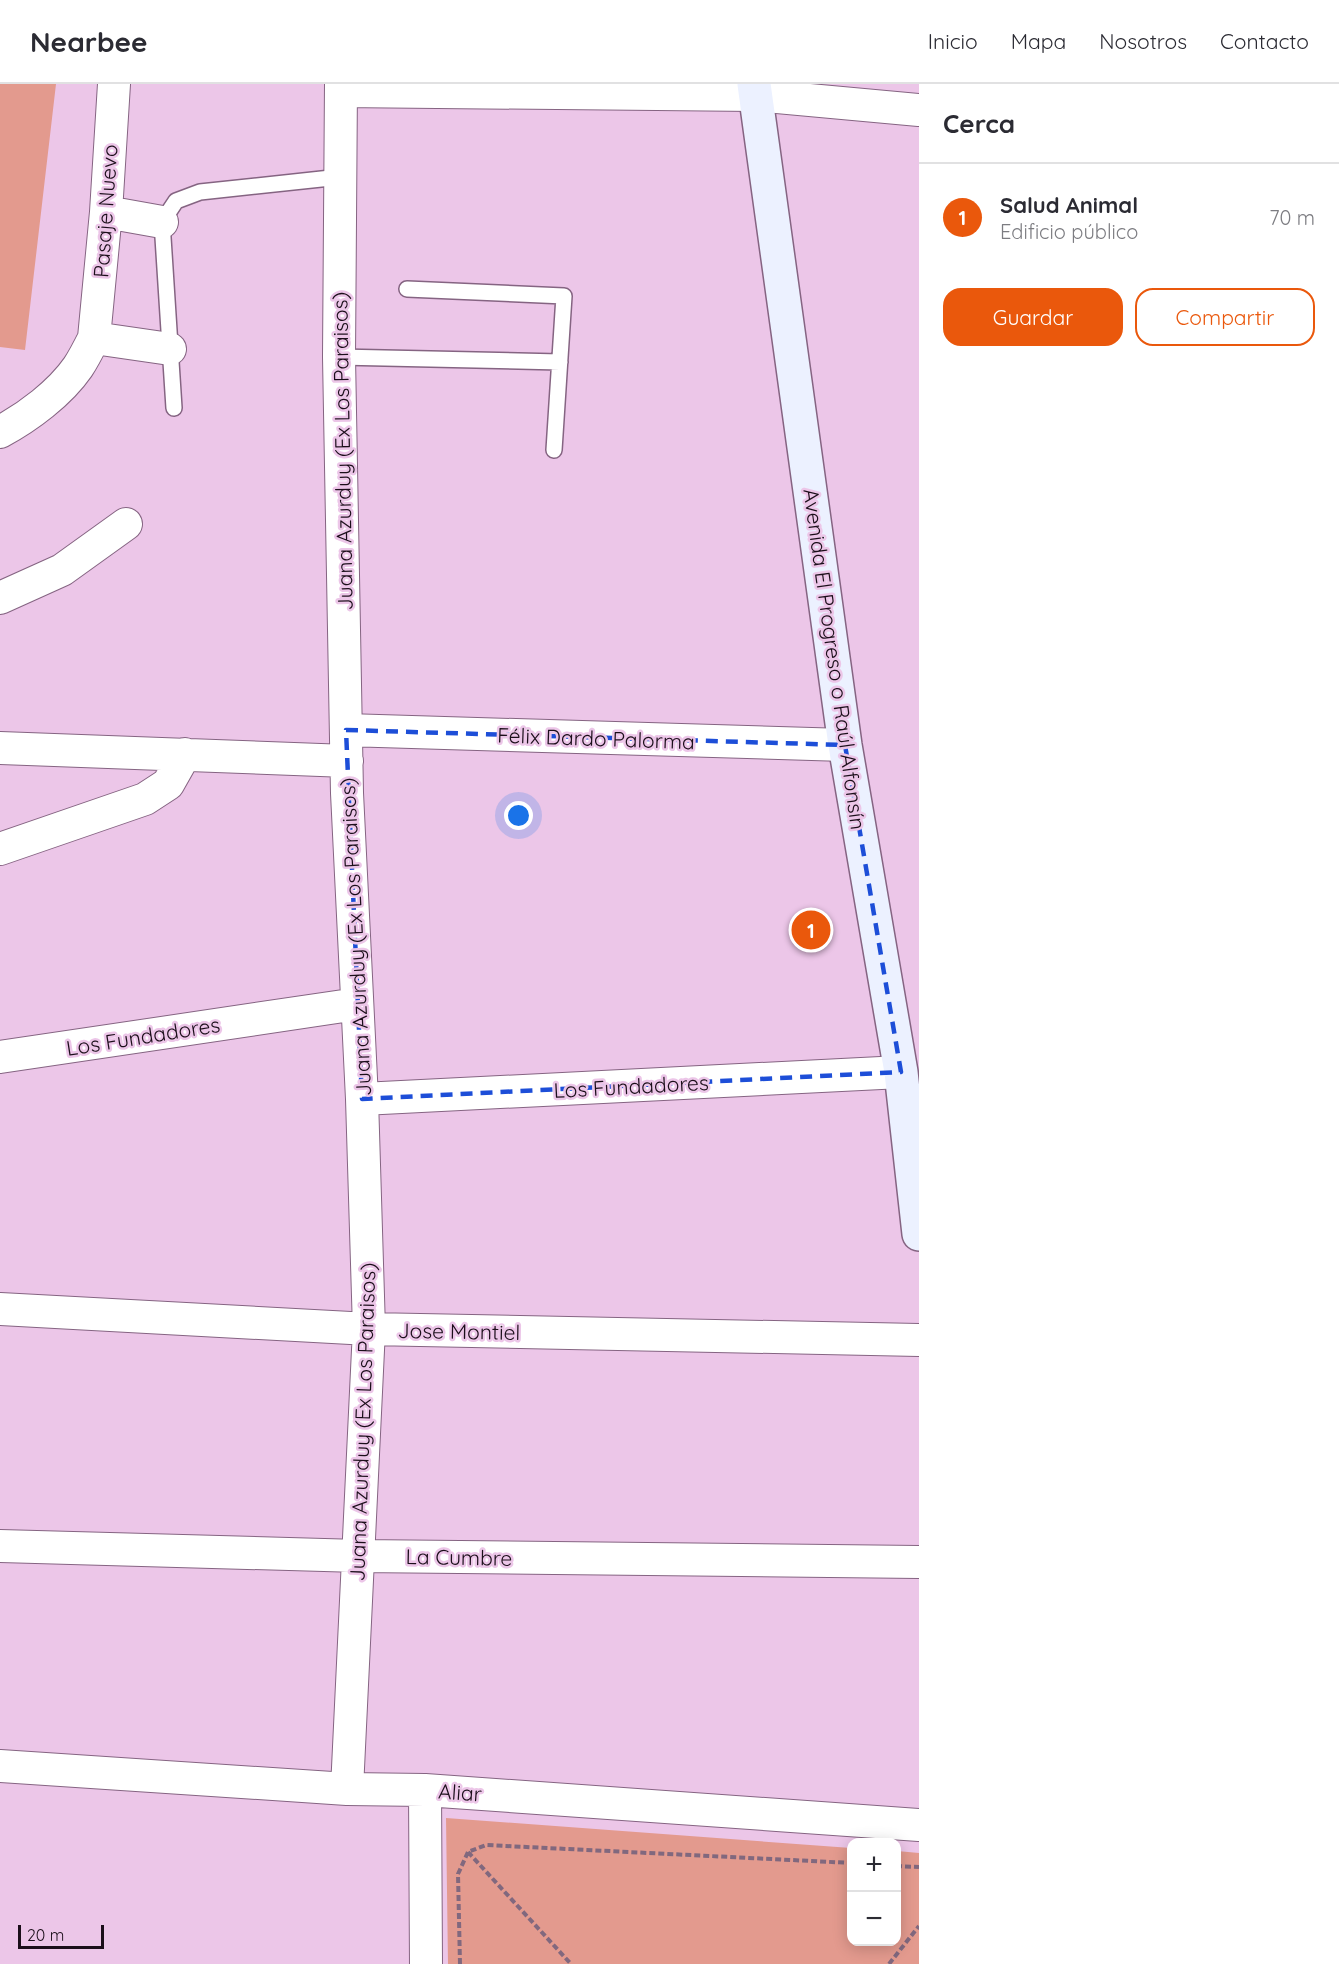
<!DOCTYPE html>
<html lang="es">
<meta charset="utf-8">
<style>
:root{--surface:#fff;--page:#f7f7f7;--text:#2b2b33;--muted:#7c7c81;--line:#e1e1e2;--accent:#ea580c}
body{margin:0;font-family:Quicksand,sans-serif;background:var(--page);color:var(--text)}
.controls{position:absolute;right:18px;bottom:18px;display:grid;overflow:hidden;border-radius:12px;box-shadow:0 3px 15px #0003}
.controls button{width:54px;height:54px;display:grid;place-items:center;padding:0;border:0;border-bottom:2px solid var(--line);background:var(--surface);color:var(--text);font:30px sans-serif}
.scale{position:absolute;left:18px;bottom:15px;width:86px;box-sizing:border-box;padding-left:6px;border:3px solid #1b0e1a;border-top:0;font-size:16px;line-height:21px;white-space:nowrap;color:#1b0e1a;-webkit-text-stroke:4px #ecc6e8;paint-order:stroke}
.you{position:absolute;left:519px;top:732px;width:21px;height:21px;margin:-15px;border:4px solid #fff;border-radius:50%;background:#1a73e8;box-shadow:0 0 0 9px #1a73e833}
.badge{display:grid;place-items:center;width:39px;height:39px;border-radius:50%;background:var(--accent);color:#fff;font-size:20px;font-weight:700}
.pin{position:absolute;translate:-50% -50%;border:3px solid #fff;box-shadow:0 2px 6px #0006}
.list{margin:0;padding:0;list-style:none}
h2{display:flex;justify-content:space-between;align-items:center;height:78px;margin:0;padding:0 24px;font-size:26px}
h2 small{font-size:20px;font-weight:400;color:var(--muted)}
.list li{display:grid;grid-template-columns:39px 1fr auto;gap:18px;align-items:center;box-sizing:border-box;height:108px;padding:0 24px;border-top:2px solid var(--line)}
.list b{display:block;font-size:22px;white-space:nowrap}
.list p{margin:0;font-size:20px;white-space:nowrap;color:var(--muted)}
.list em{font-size:20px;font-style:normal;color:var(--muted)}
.actions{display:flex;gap:12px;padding:18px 24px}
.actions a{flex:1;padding:14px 0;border:2px solid var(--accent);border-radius:18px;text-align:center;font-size:21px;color:var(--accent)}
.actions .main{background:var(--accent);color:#fff}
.map{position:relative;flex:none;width:919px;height:1880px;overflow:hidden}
header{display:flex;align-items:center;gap:36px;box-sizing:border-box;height:84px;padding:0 30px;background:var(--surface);border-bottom:2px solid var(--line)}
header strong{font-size:28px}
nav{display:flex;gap:33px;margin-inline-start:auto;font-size:21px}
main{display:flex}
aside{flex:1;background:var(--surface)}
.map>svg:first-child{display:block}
.green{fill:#e39a8e}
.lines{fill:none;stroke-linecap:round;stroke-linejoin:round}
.lane-casing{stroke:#856482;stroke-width:18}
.street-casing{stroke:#856482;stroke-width:34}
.secondary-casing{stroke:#856482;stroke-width:36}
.path{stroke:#81687e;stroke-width:4;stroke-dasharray:6 3;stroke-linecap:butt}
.lane{stroke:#fff;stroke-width:15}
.street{stroke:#fff;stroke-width:32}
.secondary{stroke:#ecf1ff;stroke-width:33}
.marked{fill:none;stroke:#1d4ed8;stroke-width:4.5;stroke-dasharray:12 8;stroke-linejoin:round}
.labels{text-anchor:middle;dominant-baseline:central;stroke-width:5;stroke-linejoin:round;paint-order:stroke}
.street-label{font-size:21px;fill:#1b0e1a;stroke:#ecc6e8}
</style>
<header>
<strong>Nearbee</strong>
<nav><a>Inicio</a><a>Mapa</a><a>Nosotros</a><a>Contacto</a></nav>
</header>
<main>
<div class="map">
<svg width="919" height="1880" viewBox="0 0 919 1880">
<rect width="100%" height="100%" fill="#ecc6e8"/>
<path class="green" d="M0,0h56l-31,266 -25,-3z
M446,1734l405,30 1,94h44l1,-91 22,2v111h-471z"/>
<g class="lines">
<g class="lane-casing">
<path id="lane" d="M407,205l157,7 -10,154
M339,273l221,5
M174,324l-12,-186 14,-21 24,-9 140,-15"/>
</g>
<g class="street-casing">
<path id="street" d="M341,0l-2,273 8,436 15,306 7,230 -22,460
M341,7l414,4 164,15
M106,128l56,10
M94,254l12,-126 8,-128
M0,348c28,-15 60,-39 78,-65 6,-9 11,-19 16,-29l76,11
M0,514l62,-28 64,-46
M346,646l499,15
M0,664l347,13
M0,765l145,-50 23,-15 17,-30
M0,973l357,-53
M362,1015l539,-27
M0,1225l369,20 550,11
M0,1462l359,10 560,6
M0,1682l347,23 78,1 494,35
M425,1706l1,174"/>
</g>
<g class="secondary-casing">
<path id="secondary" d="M754,0l91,661 56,327 18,162"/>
</g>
<path class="path" d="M468,1768l103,112
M896,1782l23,1
M460,1880l-2,-90 10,-22 18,-7 366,18
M889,1880l30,-38"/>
<use href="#lane" class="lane"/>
<use href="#street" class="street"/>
<use href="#secondary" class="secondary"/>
</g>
<path class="marked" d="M346,646l499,15 56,327 -539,27z"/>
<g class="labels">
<g class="street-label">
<text transform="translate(105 127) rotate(-86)">Pasaje Nuevo</text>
<text transform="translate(342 367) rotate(-91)">Juana Azurduy (Ex Los Paraisos)</text>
<text transform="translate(835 575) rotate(82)">Avenida El Progreso o Raúl Alfonsín</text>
<text transform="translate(596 654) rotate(2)">Félix Dardo Palorma</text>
<text transform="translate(355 853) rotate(-93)">Juana Azurduy (Ex Los Paraisos)</text>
<text transform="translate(143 952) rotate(-9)">Los Fundadores</text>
<text transform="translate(631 1002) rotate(-3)">Los Fundadores</text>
<text transform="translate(459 1247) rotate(1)">Jose Montiel</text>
<text transform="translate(362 1338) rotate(-88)">Juana Azurduy (Ex Los Paraisos)</text>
<text transform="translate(459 1473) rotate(1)">La Cumbre</text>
<text transform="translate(460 1708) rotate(4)">Aliar</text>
</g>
</g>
</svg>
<div class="controls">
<button>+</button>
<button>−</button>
</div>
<div class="scale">20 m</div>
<div class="you"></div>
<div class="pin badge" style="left:811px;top:846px">1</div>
</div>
<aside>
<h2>Cerca<small></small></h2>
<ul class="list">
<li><span class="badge">1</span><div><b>Salud Animal</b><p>Edificio público</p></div><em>70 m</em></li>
</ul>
<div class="actions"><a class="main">Guardar</a><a>Compartir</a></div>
</aside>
</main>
